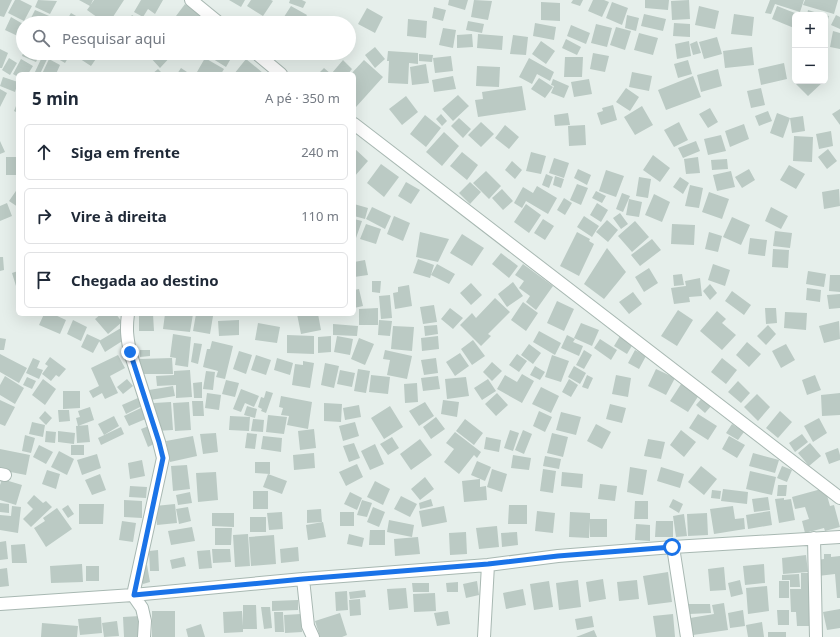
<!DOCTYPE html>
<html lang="pt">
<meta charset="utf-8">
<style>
:root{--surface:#fff;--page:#f6f6f7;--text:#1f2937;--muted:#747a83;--line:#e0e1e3}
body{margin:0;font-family:"Noto Sans",sans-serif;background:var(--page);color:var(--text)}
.controls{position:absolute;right:12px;top:12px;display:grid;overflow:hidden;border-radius:6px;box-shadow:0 4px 16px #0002}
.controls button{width:36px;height:36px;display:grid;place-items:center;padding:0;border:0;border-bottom:1px solid var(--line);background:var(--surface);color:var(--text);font:20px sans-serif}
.stop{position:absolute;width:12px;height:12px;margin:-9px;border:3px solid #1a73e8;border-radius:50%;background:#fff}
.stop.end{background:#1a73e8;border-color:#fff;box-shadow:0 1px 4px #0008}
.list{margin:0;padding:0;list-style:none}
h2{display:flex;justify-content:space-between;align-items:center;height:52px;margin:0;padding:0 16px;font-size:17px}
h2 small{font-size:13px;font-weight:400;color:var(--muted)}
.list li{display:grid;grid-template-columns:26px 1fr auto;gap:12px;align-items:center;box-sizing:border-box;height:56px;margin:0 8px 8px;padding:0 8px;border:1px solid var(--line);border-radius:6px}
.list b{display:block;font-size:15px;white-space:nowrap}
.list em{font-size:13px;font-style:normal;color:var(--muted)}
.icon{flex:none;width:22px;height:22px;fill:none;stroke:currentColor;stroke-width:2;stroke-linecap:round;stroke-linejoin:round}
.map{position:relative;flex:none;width:840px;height:637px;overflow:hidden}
.search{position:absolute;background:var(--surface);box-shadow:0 4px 16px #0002;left:16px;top:16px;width:340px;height:44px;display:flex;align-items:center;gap:10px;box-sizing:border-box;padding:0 14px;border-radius:22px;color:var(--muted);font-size:15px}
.panel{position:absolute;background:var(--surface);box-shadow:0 4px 16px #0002;left:16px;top:72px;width:340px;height:244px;border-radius:6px}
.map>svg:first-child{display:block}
.building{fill:#bbcac4}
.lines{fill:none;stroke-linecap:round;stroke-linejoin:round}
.minor-casing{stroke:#a8b8b2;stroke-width:14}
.minor{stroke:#fff;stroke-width:12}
.route{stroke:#1a73e8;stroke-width:5}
</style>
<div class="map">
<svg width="840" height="637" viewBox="0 0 840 637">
<rect width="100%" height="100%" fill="#e6efeb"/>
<path class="building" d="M0,0h12l-8,17 -4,-1z
M15,0h5l12,6 -8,15 -16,-8z
M38,0l19,1 -7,13 -15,-7z
M79,0h14l-3,6z
M94,0h30l-15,23h-10l2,-3 -14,-10z
M141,0h22l-8,14 -7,-5 -5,8 -9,-5z
M229,0h16l-4,7z
M251,0h20l2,1 -10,15 -16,-10z
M290,0h12l4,2 -3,6 -14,-5z
M449,0h19l-3,10 -17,-5z
M474,0l18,1 -4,19 -17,-3z
M573,0h10l-3,6 -9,-3z
M593,0h11l5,2 -7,15 -14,-6z
M645,0h24l-1,10 -23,-2z
M689,0l1,19 -18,1 -1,-19z
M770,0h34l-4,12 -25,-8 -4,10 -6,-1z
M805,0h33l-4,14 -31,-9z
M541,2l19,1v18l-19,-1z
M612,2l16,6 -6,17 -16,-7z
M185,4l17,13 -4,6h-12l-10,-7z
M291,6l16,9 -5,8h-15l-5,-3z
M699,6l20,5 -4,18 -20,-4z
M777,6l23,9h-5v10l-1,3 -22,-9z
M434,7l12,3 -3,11 -11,-3z
M367,8l16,9 -8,16 -17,-9z
M35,10l19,8 -2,5h-16l-6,-3z
M808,10l16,5h-17z
M71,13l17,10h-23z
M644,14l22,5 -3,12 -22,-5z
M734,14l20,3 -2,19 -21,-2z
M132,15l7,5 -2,3h-11z
M627,15l12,3 -3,13 -11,-3z
M825,15l4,1 -4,13z
M836,15l4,2v12l-9,-4z
M11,17l12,7v11l-1,3 -17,-8z
M408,19l19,2 -1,17 -19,-2z
M468,21l16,3 -2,9 -16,-3z
M535,23l21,4 -2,13 -21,-4z
M674,23l16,1v13l-17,-1z
M596,24l16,4 -5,19 -16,-4z
M571,25l19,8 -4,11 -19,-8z
M616,27l15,4 -6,19 -15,-5z
M443,28l13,2 -3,18 -14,-3z
M349,29l5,3 -5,9z
M833,31l7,2v16l-10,-2z
M639,33l19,5 -5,17 -19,-5z
M472,34l1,13 -16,1v-13z
M478,34l25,2 -1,14 -25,-2z
M513,35l15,2 -2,18 -16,-1z
M717,37l5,17 -18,5 -5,-17z
M566,39l15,8 -4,8 -15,-7z
M541,41l14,10 -9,13 -14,-10z
M689,41l2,15 -14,3 -2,-15z
M697,41l4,12 -8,2 -3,-11z
M375,47l10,12 -10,9 -10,-13z
M752,47l2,18 -29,3 -2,-17z
M0,49l8,4 -6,15h-2z
M388,51l30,2v11l-9,-1 -1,21 -20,-1 1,-22h-2z
M23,53h17l-4,9 -14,-6z
M48,53h23l-6,10z
M71,53h29l-9,13z
M152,53h20l1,1 -13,14 -11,-12z
M205,53h29l-8,14 -21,-13z
M593,53l16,3 -4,16 -15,-3z
M419,54l14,1 -1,7 -13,-1z
M43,55l5,2 -8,17h-6z
M451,56l2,15 -18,2 -2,-15z
M565,57h18l-1,20h-18z
M9,58l8,5 -7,12 -8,-5z
M205,58l19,11 -3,5h-20l-4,-2z
M529,58l25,14 -4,9 -13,-7 -5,10 -13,-7z
M21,59l12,7 -5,8h-10v3l-5,-3z
M49,59l11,6 -4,9h-14z
M246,59l17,14v1h-29z
M343,60l9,9 -4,5h-14l-2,-1z
M364,60l19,17 -27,30 -2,-1v-32h-3z
M688,60l4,14 -14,4 -4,-14z
M784,63l3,16 -26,6 -3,-16z
M426,64l3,19 -17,2 -2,-18z
M477,66l23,1 -1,20 -23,-1z
M181,68l9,6h-13z
M324,68l7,6h-13z
M158,69l5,5h-11z
M718,69l4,17 -21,6 -4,-17z
M632,72l20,4 -3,15 -20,-4z
M453,76l3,13 -22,3 -2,-12z
M693,76l8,21 -35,13 -8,-20z
M3,77l15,5 -3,10 -15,-6z
M539,78l14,9 -8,11 -14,-9z
M553,79l16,7 -5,12 -13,-5 3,-7 -3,-1z
M589,79l3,15 -18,3 -3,-15z
M799,81h23l1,1 -15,14 -12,-12z
M522,86l4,24 -48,7 -3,-17 8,-1 -1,-7z
M626,88l13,9 -9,14 -14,-9z
M761,88l4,17 -14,3 -4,-17z
M0,89l7,4 -7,14z
M458,95l11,11 -16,15 -11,-12z
M406,96l12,16 -16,13 -13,-16z
M18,101v12l-4,-2z
M613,105l4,15 -16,5 -4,-12 6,-2 -1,-3z
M642,106l11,19 -18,10 -11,-18z
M710,108l8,14 -10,6 -9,-14z
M840,109v16l-8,-11z
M768,111l4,10 -13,5 -4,-10z
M568,113l2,12 -15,1 -1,-11z
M777,113l13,5 -7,20 -13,-5z
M441,114l6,7 -5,5 -6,-7z
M425,115l16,13 -15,19 -16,-13z
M803,116l2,15 -13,2 -2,-15z
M459,118l12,11 -8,9 -12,-12z
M481,122l13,12 -13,13 -13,-12z
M679,122l9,18 -14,7 -10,-17z
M744,124l5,15 -19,8 -5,-16z
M505,125l14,12 -10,12 -14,-11z
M585,125l1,20 -17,1 -1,-20z
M831,131l2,15 -14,3 -3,-15z
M444,132l15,14 -17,20 -16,-14z
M721,135l5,16 -18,4 -4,-16z
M794,136l19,1 -1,25 -19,-1z
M0,141l5,11 -5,2z
M696,141l4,10 -17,7 -5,-10z
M354,148l14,13 -14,16z
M828,149l9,12 -10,8 -9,-12z
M462,152l16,13 -11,15 -17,-14z
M531,152l15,4 -5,18 -15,-3z
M653,155l17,13 -10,14 -17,-12z
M6,157h12v18h-12z
M698,157l2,16 -14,1 -2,-15z
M554,158l15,5 -5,15 -15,-5z
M727,159l1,10 -16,1 -1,-10z
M512,161l10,9 -7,9 -10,-9z
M381,164l18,13 -15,20 -17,-14z
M789,165l16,9 -9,15 -16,-9z
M578,169l13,6 -4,10 -13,-7z
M749,169l6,11 -13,8 -7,-11z
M606,170l18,6 -8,21 -17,-6z
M486,171l15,15 -12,13 -16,-16z
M731,171l4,16 -18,4 -4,-16z
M546,174l7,3 -4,11 -7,-3z
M555,176l9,3 -3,9 -8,-3z
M639,177l12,2 -3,19 -12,-2z
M680,177l9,6 -6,11 -10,-7z
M406,182l14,8 -9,14 -13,-8z
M470,182l11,10 -11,12 -11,-11z
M577,184l11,4 -7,17 -11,-5z
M690,185l13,3 -4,20 -14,-2z
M537,186l20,12 -9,16 -22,-13 -4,7 -8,-5 9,-16 10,6z
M18,188v19l-9,-6z
M502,189l11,12 -10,9 -11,-12z
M839,189l1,17 -16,3 -2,-17z
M596,191l10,5 -4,7 -10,-5z
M709,192l20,7 -7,20 -20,-7z
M622,193l8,3 -7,16 -7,-3z
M654,194l16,8 -8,20 -17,-7z
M564,198l8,5 -7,12 -8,-5z
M629,199l13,3 -3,15 -13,-2z
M7,203l5,13 -12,5v-15z
M597,203l11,7 -7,12 -11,-7z
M354,204l14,4 -3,11 -11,-3z
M526,204l15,11 -12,18 -15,-11z
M372,207l19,9 -6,13 -19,-10z
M771,207l17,9 -7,13 -16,-8z
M620,213l8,11 -7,5 -8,-11z
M394,216l16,7 -7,18 -16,-7z
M584,216l15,10 -7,11 -15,-10z
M732,217l18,8 -9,20 -18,-8z
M354,219l8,2 -6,17 -2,-1z
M543,219l11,7 -9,14 -11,-7z
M607,220l11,10 -10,12 -12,-10z
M635,221l14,16 -17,15 -14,-16z
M366,224l15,5 -5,15 -16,-5z
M672,224l23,1 -1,20 -23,-1z
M775,231l17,2 -2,15 -17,-2z
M420,232l29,7 -11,23 -22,-5z
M577,232l13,7 -1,2 5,3 -15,32 -19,-10z
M709,232l13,4 -4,16 -13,-3z
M462,234l22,14 -12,18 -22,-13z
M750,238l17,2 -2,16 -17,-2z
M652,239l9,11 -21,16 -9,-11z
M607,248l19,24 -22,27 -20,-15z
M773,249l16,1 -1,18 -16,-1z
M501,253l17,13 -9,12 -17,-14z
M0,257h3l1,13 -4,1z
M418,259l16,6 -4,13 -17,-5z
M365,260l3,15 -14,2v-15z
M437,264l18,10 -6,10 -18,-9z
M523,264l30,22 -17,24 -10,-8 4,-6 -11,-8 5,-7 -9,-6z
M713,264l17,6 -5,16 -17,-6z
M649,268l9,15 -14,9 -9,-15z
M18,271v15h-2l-4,-13z
M808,271l18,3 -2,13 -18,-3z
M682,274l2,11 -10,1 -1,-11z
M830,275h10v17l-11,-1z
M700,278l2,18 -13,1 1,5 -16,2 -3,-16 15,-2 -1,-5z
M372,281h9l-1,12 -8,-1z
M513,282l10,14 -16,11 -9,-13z
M471,283l11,12 -11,10 -11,-12z
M710,284l7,9 -7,7 -7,-9z
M409,285l3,21 -17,3 -2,-16 5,-1v-5z
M807,288l14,2 -1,12 -14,-2z
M359,289l4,17 -9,2v-18z
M732,291l19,14 -7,10 -19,-14z
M633,292l9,12 -13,10 -10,-12z
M840,294v14l-11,1 -2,-14z
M390,295l2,23 -11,1 -2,-23z
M495,298l15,14 -22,22 3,2 -10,10 -21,-21 12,-12 4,5z
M557,301l17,8 -10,22 -17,-8z
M523,302l15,11 -12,18 -15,-11z
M434,305l3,17 -14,2 -3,-17z
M378,308v17h-19v-16z
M450,308l13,10 -10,11 -12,-10z
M765,308h11l1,15 -11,1z
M678,310l15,10 -16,26 -16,-10z
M717,311l9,8 -4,4 14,12 -14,15 -22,-19z
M785,312l22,1 -1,17 -22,-2z
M44,314h9l13,6 -6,14 -21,-9z
M101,314h15l6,8 -14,12 -13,-15z
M153,314l1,17h-15v-16z
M165,314h28l-3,18 -27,-3z
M196,314h9l8,2 -3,18 -17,-3z
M297,314h21l3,16 -20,4z
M73,320l14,7 -6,14 -14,-7z
M239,320v15l-20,1 -1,-15z
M379,320l13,1 -2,15 -12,-1z
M839,321l1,18 -16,4 -5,-17z
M258,323l22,4 -3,16 -22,-3z
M581,323l18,7 -7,16 -18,-8z
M333,324l25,2 -1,10 -24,-1z
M437,325l1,9 -13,2 -1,-10z
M768,325l8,9 -10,11 -9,-9z
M393,326l21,1 -2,24 -21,-2z
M121,328l6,10 -22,14 -6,-11z
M539,331l22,12 -6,12 -22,-13z
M87,334l13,6 -7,13 -12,-6z
M173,334l18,3 -3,30 -13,-2 1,-7 -6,-1z
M287,335l27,1v18l-27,-1z
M567,335l8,4 -2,3 10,4 -4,10 -18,-8z
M331,336v16l-13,1v-16z
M337,336l16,3 -3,16 -16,-3z
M438,336l1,13 -17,2 -1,-13z
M620,336l13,8 -6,10 -13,-8z
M0,338l6,1 -2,11h-4z
M359,338l15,6 -9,21 -14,-6z
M600,339l17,11 -6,10 -17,-12z
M473,340l12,16 -13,9 -11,-16z
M212,341l21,5 -8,33 -9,-2 2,-6 -15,-4 4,-18h3z
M747,342l14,12 -12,13 -13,-12z
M194,343l8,1 -4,20 -7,-2z
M529,344l12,9 -8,11 -12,-9z
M786,344l9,16 -14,8 -9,-17z
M140,350h10v6l-10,1z
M385,350l27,6 -5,23 -20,-4 3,-15 -7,-1z
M584,350l8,5 -8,14 -8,-4z
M635,350l11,6 -7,13 -11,-6z
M239,351l13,4 -6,19 -13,-5z
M460,353l9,13 -14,10 -9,-14z
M0,354l27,14 -8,15 -19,-11z
M517,354l10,7 -8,11 -10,-7z
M118,355l7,13 -15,8 8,17 -13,6 -3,-6 -9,5 -4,-7 10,-5 -8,-18z
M256,355l15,5 -5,15 -15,-5z
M552,355l17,6 -8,21 -16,-5z
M50,357l16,12 -7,8 -3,-2 -5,6 -9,-7 6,-8 -3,-2z
M33,358l7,3 -3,7 6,2 -4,9 -13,-6z
M172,358l1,16h-34v-15z
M277,358l16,5 -3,12 -16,-5z
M436,358l2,15 -14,2 -3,-15z
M722,358l15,12 -11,14 -15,-12z
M303,361l11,2 -4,25 -18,-3 3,-21 8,1z
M492,362l10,9 -10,10 -9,-9z
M325,363l14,3 -5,22 -13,-3z
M535,366l10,6 -5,8 -10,-5z
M574,366l12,7 -6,11 -12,-7z
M358,369l12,2 -4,22 -12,-2z
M656,369l19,9 -9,17 -18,-9z
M190,370l2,27 -16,1v-13l-19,1 -1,-10 18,-1v-4z
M340,370l15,3 -3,14 -15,-3z
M206,371l9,1 -2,18 -10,-1z
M522,374l12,7 -12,22 -25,-14 8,-14 12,7z
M371,375l19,2 -2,17 -19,-2z
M587,375l6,3 -5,11 -6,-2z
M616,375l15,3 -3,19 -16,-3z
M815,375l6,15 -14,5 -5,-15z
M5,376l19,12 -9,16 -15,-9v-10z
M438,376l2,13 -17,2 -2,-13z
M27,377l9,4 -4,8 -9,-4z
M466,377l3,19 -22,3 -2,-20z
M43,379l13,10 -11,16 -13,-10z
M127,379l6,7 -10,8 -6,-7z
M488,379l8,12 -14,9 -8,-12z
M569,379l9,6 -7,12 -9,-5z
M226,380l13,3 -4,14 -13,-3z
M683,381l18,11 -13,20 -18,-11z
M738,381l12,12 -9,10 -13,-11z
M202,382v16h-8l-1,-15z
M417,383l1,19 -13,1 -1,-19z
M173,386l2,10 -24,4 -2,-10z
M541,387l18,9 -8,17 -19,-9z
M241,389l18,7 -5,11 -9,-4 -4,9 -8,-3z
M63,391h17v17l-17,1z
M266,391l7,2 -7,20 -5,-2 1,-2 -4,-2 3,-10 3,1z
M207,393l14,2 -2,15 -14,-2z
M497,393l11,12 -12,11 -11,-12z
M840,393v22l-18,1 -1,-21z
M757,394l13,13 -12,14 -14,-14z
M281,396l31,6 -4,27 -21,-4 2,-9 -8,-1 2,-7 -4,-1z
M703,397l9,8 -7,8 -9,-8z
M138,398l4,8 -16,8 -4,-9z
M0,400l15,7 -10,19 -5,-2z
M443,400l16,2 -2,15 -16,-3z
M192,401h11l1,15h-11z
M171,402l2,28 -17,1 -2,-28z
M189,402l2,28 -16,1 -2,-28z
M425,402l9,14 -15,10 -10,-15z
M324,403l18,1 -1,18 -17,-1z
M610,404l16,4 -4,15 -16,-4z
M359,405l2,12 -16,3 -2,-12z
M247,406l10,3 -2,9 -11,-3z
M390,406l13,21 -19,12 -13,-21z
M90,407l4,13 -16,6 -2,-8 4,-1 -2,-6z
M143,407l5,11 -19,8 -5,-10z
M58,410h11l1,11 -11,1z
M45,411l7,7 -6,7 -7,-7z
M539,411l13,6 -7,15 -12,-6z
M780,411l12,11 -14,16 -12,-10z
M561,412l20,5 -5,18 -20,-5z
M698,414l19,12 -9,14 -19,-12z
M268,415l19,2 -3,17 -18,-2z
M114,416l5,10 -15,9 -6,-11z
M230,416l20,1 -1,14 -20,-1z
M436,417l9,12 -14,10 -8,-12z
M819,418l8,15 -14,9 -9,-16z
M253,419l11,1 -1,12 -12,-1z
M465,419l18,14 -9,12 -18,-14z
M32,422l13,3 -2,12 -14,-3z
M355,422l4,14 -16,5 -4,-15z
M596,424l15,8 -9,17 -15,-8z
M732,424l12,8 -6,8 -12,-7z
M88,425l2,17 -13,1 -1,-17z
M149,426l7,17 -8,4 -7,-18z
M121,427l3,7 -23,11 -3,-7z
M314,429l2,19 -16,2 -2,-19z
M510,430l9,3 -6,18 -9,-3z
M523,430l9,4 -8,20 -9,-4z
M681,430l15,12 -12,15 -14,-12z
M46,431l10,1 -1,11 -10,-1z
M58,431l17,2 -1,11 -16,-2z
M455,432l26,20 -4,6 -3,-3 -15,19 -15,-12 10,-13 -8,-6z
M216,433l2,19 -15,2 -3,-20z
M247,433l10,1 -2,15 -10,-1z
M552,433l16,4 -5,20 -16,-4z
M802,434l6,8 -13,10 -6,-9z
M25,435l10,3 -4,15 -9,-2z
M193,436l4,20 -27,6 -4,-21z
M263,436l19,2 -1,14 -20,-3z
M729,436l16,9 -8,13 -15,-9z
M392,437l7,11 -11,7 -8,-11z
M486,437l15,3 -2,12 -15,-3z
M420,439l12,16 -21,15 -11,-16z
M648,439l17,3 -4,17 -17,-3z
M354,443l6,15 -11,4 -6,-16z
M810,443l11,13 -12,10 -11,-13z
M375,444l9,20 -14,6 -9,-19z
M39,445l14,7 -7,12 -13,-7z
M71,445h13v10h-13z
M838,448l2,7v5l-11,4 -4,-11z
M0,449l30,6 -4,20 -26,-5z
M59,451l15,8 -7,16 -16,-8z
M314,453l1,15 -21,2 -1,-15z
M753,453l26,7 -4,13 -26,-7z
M97,454l4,14 -19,7 -5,-15z
M513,455l18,3 -2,12 -18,-2z
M545,456l16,3 -2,10 -16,-3z
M142,460l3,16 -15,3 -2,-16z
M477,461l14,6 -6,14 -14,-6z
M255,462h15v12l-15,-1z
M357,464l6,13 -17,9 -7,-14z
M187,465l3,24 -17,2 -2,-25z
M701,466l16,13 -13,16 -16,-13z
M782,466l10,4 -5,12 -10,-4z
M630,467l17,3 -4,25 -16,-3z
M661,467l23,7 -4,14 -23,-7z
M492,469l15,5 -5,18 -15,-5z
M543,469l13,2 -3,22 -13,-2z
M47,470l13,4 -4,15 -14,-5z
M750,471l26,6 -4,18 -26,-6z
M216,472l2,28 -20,2 -2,-29z
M562,472l21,2 -1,14 -21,-2z
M100,474l6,16 -14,5 -7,-15z
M268,474l19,7 -5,13 -19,-7z
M425,477l9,12 -14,11 -9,-11z
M2,479l20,6 -6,20 -16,-5v-15z
M480,479v8l6,-1 1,14 -23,2 -2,-21z
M375,481l15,8 -7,16 -16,-8z
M600,484l17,2 -2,15 -17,-2z
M778,485h9l-1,11h-9z
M130,486l17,1 -1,11 -17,-1z
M825,488l5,18 4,-1 6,22 -15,4 -1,-3 -19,5 -3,-12 7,-2 -4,-12 -10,2 -3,-12z
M723,489l25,3 -1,12 -26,-3z
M712,490l9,1 -1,8 -9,-1z
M253,491h15v18h-15z
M190,492l2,11 -14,2 -2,-10z
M350,492l12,6 -5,12 -13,-6z
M34,495l9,8 3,-2 6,6 -21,20 -8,-8 10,-10 -6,-6z
M401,496l16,8 -7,13 -16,-8z
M768,497l2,13 -16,2 -2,-13z
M784,498v2l7,-1 4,21 -16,3 -4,-24z
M431,499l2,7 -13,3 -1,-6z
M673,499l10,5 -4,9 -10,-6z
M124,500l18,1v17l-18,-1z
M362,500l10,3 -5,14 -10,-2z
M635,501h13v18h-14z
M0,503l9,1v9l-9,-1z
M79,504h25l-1,20h-24z
M175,504l2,19 -20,2 -2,-19z
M68,505l6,9 -6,4 -6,-9z
M509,505h18v19h-19z
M12,506l9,1 -3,26 -18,-3v-15l11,1z
M444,506l3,16 -25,5 -3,-16z
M733,506l2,13 9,-1 1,11 -31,5 -4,-25z
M188,507l3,14 -12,3 -3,-15z
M373,507l12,5 -6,15 -12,-5z
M57,508l15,21 -26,18 -12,-19 11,-7 -2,-3z
M321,509l1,13 -15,1v-13z
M537,511l18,2 -2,20 -18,-2z
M770,511l2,14 -24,4 -2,-14z
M282,512l1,17 -14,1 -2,-17z
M340,512h14v14h-14z
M570,512l20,1v6h17v18h-17v-16l-1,17 -20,-1z
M212,513h22v14l-22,-1z
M707,513l1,22 -20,1 -1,-22z
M684,514l3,22 -11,1 -3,-21z
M250,517h16v15h-16z
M389,520l25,5 -2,12 -25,-5z
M122,521l14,2 -3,19 -14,-2z
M656,521h17v16h-18z
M323,522l3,15 -18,3 -2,-15z
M636,524l14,1v16l-15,-1z
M497,526l2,21 -20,2 -3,-21z
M192,527l3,14 -24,4 -3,-14z
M215,528h17l-1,17h-16z
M370,530h15v15h-16z
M466,532l1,22 -17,1 -1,-22z
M517,532l1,13 -16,2 -1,-14z
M248,534l2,32 -15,1 -2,-32z
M349,534l15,4 -2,9 -15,-3z
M274,535l2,29 -25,2 -2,-29z
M418,537l2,17 -25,2 -1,-17z
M6,541l2,18 -8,1v-18z
M25,544l2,19h-15l-1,-18z
M298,547l1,14 -18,2 -1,-14z
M212,549h18l1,13 -18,1z
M158,550l1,21h-9l-1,-20z
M210,550l2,18 -13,1 -2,-18z
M824,554h7v3l9,-1v42h-3l-2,-24 -17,2 -1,-16 7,-1z
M806,555l2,17 -25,2 -1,-16z
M184,557l2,9 -14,3 -2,-9z
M82,564l1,18 -32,1 -1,-17z
M764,564l1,19 -20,2 -2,-19z
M147,565l3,17 -7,2 -2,-18z
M86,566h13v15h-13z
M724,567l2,23 -16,1 -2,-22z
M7,568l2,18 -9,1v-18z
M668,572l4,30 -24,3 -5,-29z
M801,573h8l3,53h-15l-1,-14h-5l-1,-23h11z
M799,574l1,13h-10v-7h-8v-5z
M603,579l3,20 -17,3 -3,-20z
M578,580l3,27 -22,3 -3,-27z
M637,580l2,19 -20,2 -2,-19z
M740,580l3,14 -12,3 -3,-14z
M477,581l2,14 -13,3 -3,-14z
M549,581l4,26 -19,3 -4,-26z
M779,581h10v17h-10z
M458,582v10h-11l-1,-9z
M412,583h17v9h-16z
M767,586l2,25 -21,3 -2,-26z
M406,588l2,20 -19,2 -2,-21z
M523,589l3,16 -20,4 -3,-16z
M365,590l1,7 -16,2 -1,-7z
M347,591l1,19 -12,1 -1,-19z
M435,593l1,18 -22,1 -1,-18z
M360,599l1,16 -11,1 -1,-16z
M298,600v10l-26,1v-10z
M724,603l4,27 -35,5 -3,-17 24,-4 -2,-9z
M689,604h21l1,9 -22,1z
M243,605h13l1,24h-14v3l-19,1 -1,-21 19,-1 1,15z
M261,607h9l2,21 -8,1z
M840,609v19l-13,2 -4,-18z
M743,610l2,16 -15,2 -2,-15z
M777,610h12v15h-11z
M152,611h23v26h-23z
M448,611l2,13 -13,2 -3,-13z
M274,612h9l1,20h-9z
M340,613l7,22 -5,2h-22l-5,-16z
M301,614l1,18 -17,1 -1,-18z
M673,614l2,23h-19l-3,-21z
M140,616l1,21h-17l-1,-20z
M592,616l2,11 -17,3 -2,-11z
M101,617l1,16 -22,2 -2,-16z
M117,621l2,15 -15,1 -2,-14z
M762,622l2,15h-16l-2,-12z
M42,623l36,3 -1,11h-36z
M201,624l4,13h-17l-2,-8z
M594,630l3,7h-21z
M768,632h18v5h-18z"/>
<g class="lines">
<g class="minor-casing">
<path id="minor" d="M191,0l28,23
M256,53l25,21
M354,124l486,374
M128,314c-2,15 -1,23 2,38l29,90 4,16 -30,137 9,13 3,13 -1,16
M0,474l5,1
M814,538l2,99
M673,547l14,90
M303,579l5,47 5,11
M0,604l133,-9 170,-16 185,-14 70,-9 115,-9 167,-10
M484,637l4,-72"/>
</g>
<use href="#minor" class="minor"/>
</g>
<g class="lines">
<path class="route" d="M130,352l29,90 4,16 -29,137 169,-16 185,-15 70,-8 114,-9"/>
</g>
</svg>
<div class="controls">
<button>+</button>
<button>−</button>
</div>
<div class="stop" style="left:672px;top:547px"></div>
<div class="stop end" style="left:130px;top:352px"></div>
<div class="search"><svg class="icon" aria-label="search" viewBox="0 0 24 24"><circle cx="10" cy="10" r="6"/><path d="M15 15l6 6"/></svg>Pesquisar aqui</div>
<section class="panel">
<h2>5 min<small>A pé · 350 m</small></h2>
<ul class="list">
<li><svg class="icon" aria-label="ahead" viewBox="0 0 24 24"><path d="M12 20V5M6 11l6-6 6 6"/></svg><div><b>Siga em frente</b></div><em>240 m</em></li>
<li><svg class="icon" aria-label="right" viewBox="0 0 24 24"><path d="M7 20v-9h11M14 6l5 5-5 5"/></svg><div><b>Vire à direita</b></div><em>110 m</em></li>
<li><svg class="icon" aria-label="arrive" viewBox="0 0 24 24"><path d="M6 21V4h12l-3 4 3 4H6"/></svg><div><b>Chegada ao destino</b></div></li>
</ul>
</section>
</div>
